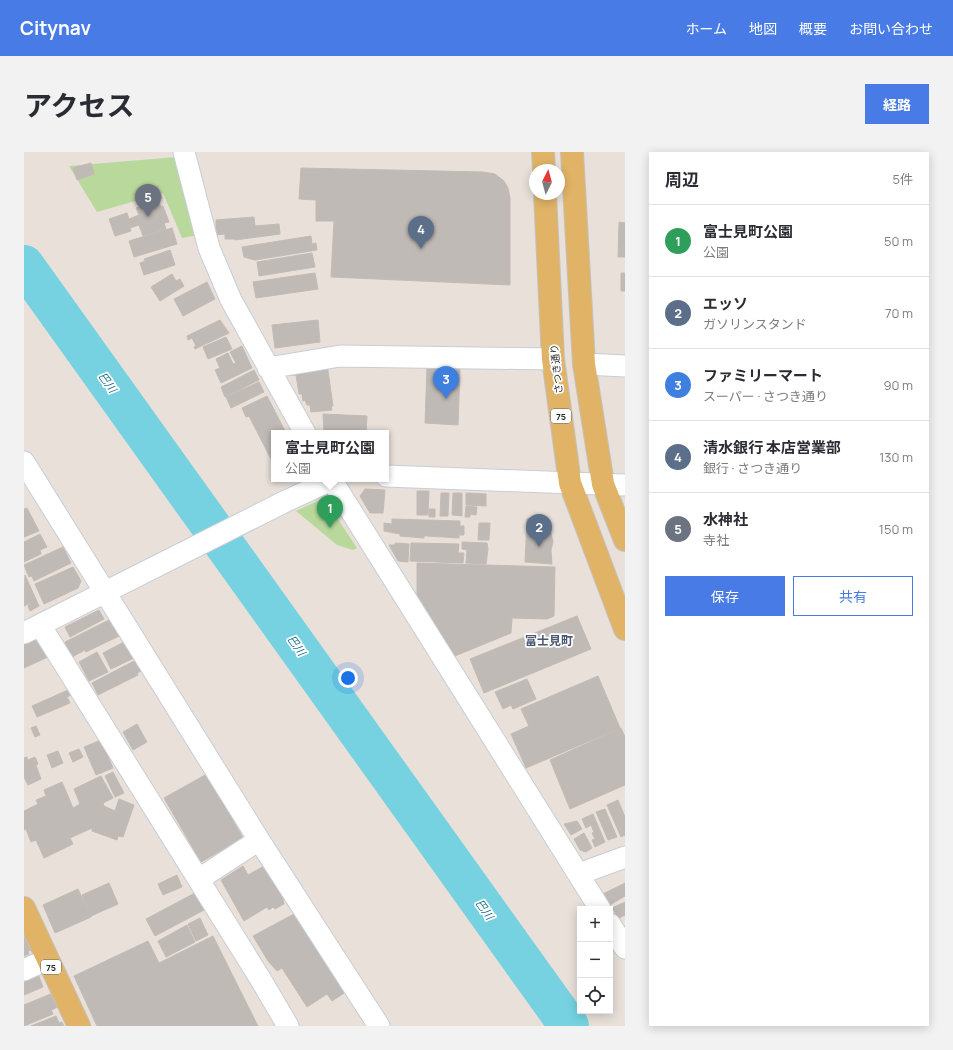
<!DOCTYPE html>
<html lang="ja">
<meta charset="utf-8">
<style>
:root{--surface:#fff;--page:#f2f2f3;--text:#2b2b33;--muted:#7c7c81;--line:#e1e1e2;--accent:#487be6}
body{margin:0;font-family:Manrope,"Noto Sans JP",sans-serif;background:var(--page);color:var(--text)}
.controls{position:absolute;right:12px;bottom:12px;display:grid;overflow:hidden;border-radius:0px;box-shadow:0 2px 10px #0003}
.controls button{width:36px;height:36px;display:grid;place-items:center;padding:0;border:0;border-bottom:1px solid var(--line);background:var(--surface);color:var(--text);font:20px sans-serif}
.compass{position:absolute;left:505px;top:12px;width:36px;height:36px;border-radius:50%;background:var(--surface);box-shadow:0 2px 10px #0003;rotate:6deg}
.you{position:absolute;left:324px;top:526px;width:14px;height:14px;margin:-10px;border:3px solid #fff;border-radius:50%;background:#1a73e8;box-shadow:0 0 0 6px #1a73e833}
.badge{display:grid;place-items:center;width:26px;height:26px;border-radius:50%;background:var(--accent);color:#fff;font-size:13px;font-weight:700}
.pin{position:absolute;translate:-50% -33px;filter:drop-shadow(0 1px 2px #0008)}
.pin::after{content:'';position:absolute;top:21px;width:14px;height:12px;background:inherit;clip-path:polygon(0 0,100% 0,50% 100%)}
.popup{position:absolute;left:247px;top:278px;width:118px;height:52px;box-sizing:border-box;display:grid;place-content:center;border-radius:0px;background:var(--surface);filter:drop-shadow(0 1px 3px #0005);font-size:13px;white-space:nowrap;color:var(--muted)}
.popup b{font-size:15px;color:var(--text)}
.popup::after{content:'';position:absolute;left:50%;top:100%;margin-left:-8px;border:8px solid transparent;border-top-color:var(--surface)}
.list{margin:0;padding:0;list-style:none}
h2{display:flex;justify-content:space-between;align-items:center;height:52px;margin:0;padding:0 16px;font-size:17px}
h2 small{font-size:13px;font-weight:400;color:var(--muted)}
.list li{display:grid;grid-template-columns:26px 1fr auto;gap:12px;align-items:center;box-sizing:border-box;height:72px;padding:0 16px;border-top:1px solid var(--line)}
.list b{display:block;font-size:15px;white-space:nowrap}
.list p{margin:0;font-size:13px;white-space:nowrap;color:var(--muted)}
.list em{font-size:13px;font-style:normal;color:var(--muted)}
.actions{display:flex;gap:8px;padding:12px 16px}
.actions a{flex:1;padding:9px 0;border:1px solid var(--accent);border-radius:0px;text-align:center;font-size:14px;color:var(--accent)}
.actions .main{background:var(--accent);color:#fff}
.icon{flex:none;width:22px;height:22px;fill:none;stroke:currentColor;stroke-width:2;stroke-linecap:round;stroke-linejoin:round}
.map{position:relative;flex:none;width:601px;height:874px;overflow:hidden;border-radius:0px}
header{display:flex;align-items:center;gap:24px;box-sizing:border-box;height:56px;padding:0 20px;background:var(--accent);color:#fff}
header strong{font-size:19px}
nav{display:flex;gap:22px;margin-inline-start:auto;font-size:14px}
.intro{display:flex;align-items:center;justify-content:space-between;box-sizing:border-box;height:96px;padding:0 24px}
h1{margin:0;font-size:28px}
.button{padding:10px 18px;border-radius:0px;background:var(--accent);color:#fff;font-size:14px;font-weight:700}
main{display:flex;gap:24px;padding:0 24px}
aside{flex:1;background:var(--surface);border-radius:0px;box-shadow:0 2px 10px #0003}
.map>svg:first-child{display:block}
.green{fill:#b8d99b}
.lines{fill:none;stroke-linecap:round;stroke-linejoin:round}
.river{stroke:#76d2e0;stroke-width:40}
.building{fill:#c0bab6;stroke:#c3bbb3}
.street-casing{stroke:#c8cdd7;stroke-width:23}
.primary-casing{stroke:#c2c2c2;stroke-width:24}
.street{stroke:#fff;stroke-width:21}
.primary{stroke:#e0b366;stroke-width:22}
.labels{text-anchor:middle;dominant-baseline:central;stroke-width:3.5;stroke-linejoin:round;paint-order:stroke}
.shield{fill:#fff;stroke:#676767;stroke-width:1}
.shield-label{font-size:9px;font-weight:bold;fill:#262626}
.street-label{font-size:10px;fill:#262626;stroke:#fff}
.water-label{font-size:11px;font-style:italic;fill:#1a7087;stroke:#fff}
.quarter-label{font-size:12px;font-weight:bold;fill:#4c5872;stroke:#fff}
</style>
<header>
<strong>Citynav</strong>
<nav><a>ホーム</a><a>地図</a><a>概要</a><a>お問い合わせ</a></nav>
</header>
<div class="intro"><h1>アクセス</h1><a class="button">経路</a></div>
<main>
<div class="map">
<svg width="601" height="874" viewBox="0 0 601 874">
<rect width="100%" height="100%" fill="#e8e0d9"/>
<path class="green" d="M153,5l21,78 -16,3 -19,-45 -66,19 -28,-46z
M300,346l33,50 -4,2 -16,-5 -41,-34z"/>
<g class="lines">
<path class="river" d="M0,113l545,761"/>
</g>
<path class="building" d="M67,11l3,11 -17,6 -4,-12z
M277,16l182,4 12,2 9,7 4,7 2,10v87l-179,-8 3,-56h-18v-21l-17,-1z
M134,34l4,12 -10,3 -4,-12z
M134,48l3,7 2,-1 6,16 -5,1 2,6 -23,7 -4,-11 -9,3 1,3 -16,5 -6,-17 18,-6 2,6 10,-4 -3,-7z
M230,65l1,9 24,-2 1,10 -45,6v-1h-10v-5l-9,1v-15z
M595,70l6,1v34h-7z
M148,76l5,16 -43,13 -5,-16z
M287,84l1,8 4,-1 1,7 -62,10 -11,-3 -2,-10z
M146,98l5,15 -31,10 -4,-12 5,-2 -1,-2z
M288,101l3,14 -56,9 -2,-14z
M291,121l3,16 -62,9 -3,-16z
M597,121h4v18h-4z
M148,122l4,7 4,-2 4,7 -24,15 -9,-14z
M183,130l8,17 -32,17 -9,-17z
M196,168l9,13 -34,16 -1,-2 2,-1 -4,-8 -4,2 -1,-4z
M294,168l2,22 -45,6 -3,-23z
M202,185l6,12 -24,10 -5,-12z
M218,194l10,22 -31,15 -6,-13 5,-2 -4,-9 12,-6 5,11 3,-1 -6,-11z
M303,212l6,42h-2l1,4 -21,2 -1,-7h-3l-2,-5 -2,1 -1,-7h-3l-3,-19h-6l-1,-2z
M403,216l33,1 -2,56 -33,-2z
M230,218l5,10 -34,17 -4,-10z
M235,230l5,10 -33,16 -5,-11z
M243,244l19,37h-12v32l-25,-49 -3,1 -4,-9z
M299,262l44,2 -1,17h-42z
M341,337l20,1 -2,23h-13l-10,-17z
M393,339h12l-1,24h-11z
M417,341h8l-1,23h-8z
M429,341h9v23l-10,-1z
M442,341l20,1v12l-20,-1z
M442,354l11,1 -1,8 -6,-1v3h-5z
M3,356l12,23 -15,6v-28z
M405,357h6v8h-6z
M504,366l12,3 8,-2 5,23 -2,8 1,14 -27,-2 2,-43z
M368,367l68,2v5h4v9h-5v3l-32,-2h-3v2l-24,-2v-2l-16,-3v-8l8,1z
M455,371h11l-1,17h-11z
M16,382l7,13 -7,3 1,4 -17,8v-20z
M438,390l25,1 1,6 -2,15 -20,-1 1,-13 -5,-1z
M371,391l14,1 -1,18 -10,-1 -9,-16h6z
M387,391l48,1 -1,9h6l-1,10 -53,-2z
M39,395l8,16 -37,18 -2,-5 -3,1 -5,-12z
M393,411l138,4 -1,49 -7,3 -35,-1 -1,15 -61,25 -33,-55z
M49,415l8,14 -3,7 -34,16 -9,-20z
M1,423l14,31 -9,5 -2,-5 2,-3 -6,3z
M75,458l5,9 -34,18 -5,-10z
M553,464l14,33 -107,44 -14,-34z
M87,467l8,17 -33,16 -1,-2 -13,7 -7,-15z
M8,484l18,20 -26,12v-28z
M102,489l10,16 -25,12 -8,-16z
M73,500l11,20 -19,9 -10,-19z
M112,508l5,11 -4,2 1,2 -40,20 -6,-12z
M574,524l22,52 -94,40 -15,-34 18,-8 -8,-17z
M503,527l9,20 -23,10 -2,-4 -8,4 -8,-17z
M44,538l3,5 -4,2 3,6 -33,14 -5,-11z
M113,572l10,18 -14,8 -10,-18z
M12,574l4,9 -5,2 -4,-9z
M597,576l4,9v48l-55,24 -20,-49z
M77,588l12,28 -17,7 -12,-28z
M55,597l4,8 -10,5 -4,-9z
M34,599l5,12 -11,5 -5,-13z
M3,605l1,3 7,-3 3,7 -2,1 5,14 -13,6 -4,-8v-19z
M89,620l11,21 -9,4 -10,-21z
M183,622l36,64 -42,24 -37,-64z
M77,624l12,22 -10,5 1,3 11,5 4,-12 15,6 -11,32 -5,-1 -1,4 -25,-9v-3l-22,10 3,6 -29,14 -8,-18 -5,2 -5,-13 -2,1v-19l14,-7 -2,-4 10,-4 -2,-6 18,-8 11,26 7,-4 -6,-15z
M594,648l7,17v18l-4,2 -14,-32z
M581,657l12,28 -9,3 -12,-28z
M569,662l12,28 -10,5 -3,-7 3,-1 -3,-6 2,-1 -3,-7 -5,3 -4,-9z
M553,669l5,8 -11,6 -7,-11z
M560,681l8,15 -6,4 -6,-2 -6,-11z
M219,714l5,9 16,-9 20,33 -1,1 1,4 -9,5 -2,-2 -4,3 -2,-3 -23,14 -23,-41z
M153,723l5,12 -19,8 -5,-11z
M85,731l9,21 -27,12 -9,-21z
M601,731v13l-15,9 -7,-11z
M54,737l13,28 -36,16 -12,-28z
M171,741l9,17 -49,26 -9,-17z
M601,750v13l-6,3 -7,-10z
M270,762l50,79 -12,8 -5,-7 -20,13 -25,-39 -5,3 -9,-10 -15,-25z
M176,766l8,17 -12,6 -8,-17z
M163,773l8,17 -29,15 -8,-16z
M0,782l7,16 -3,1 1,3 -5,2z
M189,784l45,90h-161l-23,-50 74,-35 11,22z
M13,819l6,16 -19,8v-19z
M29,841l5,14 -7,3 2,4 -29,12v-21z
M32,864l3,7 3,-1 2,4h-33z"/>
<g class="lines">
<g class="street-casing">
<path id="street" d="M160,0l25,96 22,52 74,133
M560,212l41,2
M244,216l72,-12 213,3
M0,310l235,378 120,186
M362,324l239,9
M307,327l269,430
M16,473l221,355 27,46
M0,481l262,-132 48,-22
M555,722l46,-17
M175,727l60,-39
M586,772l15,24
M0,818l24,-11"/>
</g>
<g class="primary-casing">
<path id="primary" d="M519,0l1,18
M548,0l12,212 19,120 22,56
M521,42l8,165 17,124 55,146
M0,756l55,118"/>
</g>
<use href="#street" class="street"/>
<use href="#primary" class="primary"/>
</g>
<g class="labels">
<g class="shield">
<rect x="527" y="257" width="20" height="14" rx="3"/>
<rect x="17" y="808" width="20" height="14" rx="3"/>
</g>
<g class="shield-label">
<text x="537" y="264">75</text>
<text x="27" y="815">75</text>
</g>
<g class="street-label">
<text transform="translate(532 217) rotate(-96)">さつき通り</text>
</g>
<g class="water-label">
<text transform="translate(84 230) rotate(54)">巴川</text>
<text transform="translate(273 493) rotate(54)">巴川</text>
<text transform="translate(461 757) rotate(54)">巴川</text>
</g>
<g class="quarter-label">
<text x="525" y="488">富士見町</text>
</g>
</g>
</svg>
<div class="controls">
<button>+</button>
<button>−</button>
<button><svg class="icon" aria-label="locate" viewBox="0 0 24 24"><circle cx="12" cy="12" r="6"/><path d="M12 2v4M12 18v4M2 12h4M18 12h4"/></svg></button>
</div>
<svg class="compass" viewBox="-18 -18 36 36"><path d="M0-13l5 13h-10z" fill="#e53935"/><path d="M0 13l5-13h-10z" fill="#7c7c81"/></svg>
<div class="you"></div>
<div class="pin badge" style="left:306px;top:376px;background:#2e9e5b">1</div>
<div class="popup"><b>富士見町公園</b>公園</div>
<div class="pin badge" style="left:515px;top:395px;background:#5c6f8a">2</div>
<div class="pin badge" style="left:422px;top:247px;background:#3f7fe0">3</div>
<div class="pin badge" style="left:397px;top:97px;background:#5c6f8a">4</div>
<div class="pin badge" style="left:124px;top:65px;background:#6b7280">5</div>
</div>
<aside>
<h2>周辺<small>5件</small></h2>
<ul class="list">
<li><span class="badge" style="background:#2e9e5b">1</span><div><b>富士見町公園</b><p>公園</p></div><em>50 m</em></li>
<li><span class="badge" style="background:#5c6f8a">2</span><div><b>エッソ</b><p>ガソリンスタンド</p></div><em>70 m</em></li>
<li><span class="badge" style="background:#3f7fe0">3</span><div><b>ファミリーマート</b><p>スーパー · さつき通り</p></div><em>90 m</em></li>
<li><span class="badge" style="background:#5c6f8a">4</span><div><b>清水銀行 本店営業部</b><p>銀行 · さつき通り</p></div><em>130 m</em></li>
<li><span class="badge" style="background:#6b7280">5</span><div><b>水神社</b><p>寺社</p></div><em>150 m</em></li>
</ul>
<div class="actions"><a class="main">保存</a><a>共有</a></div>
</aside>
</main>
